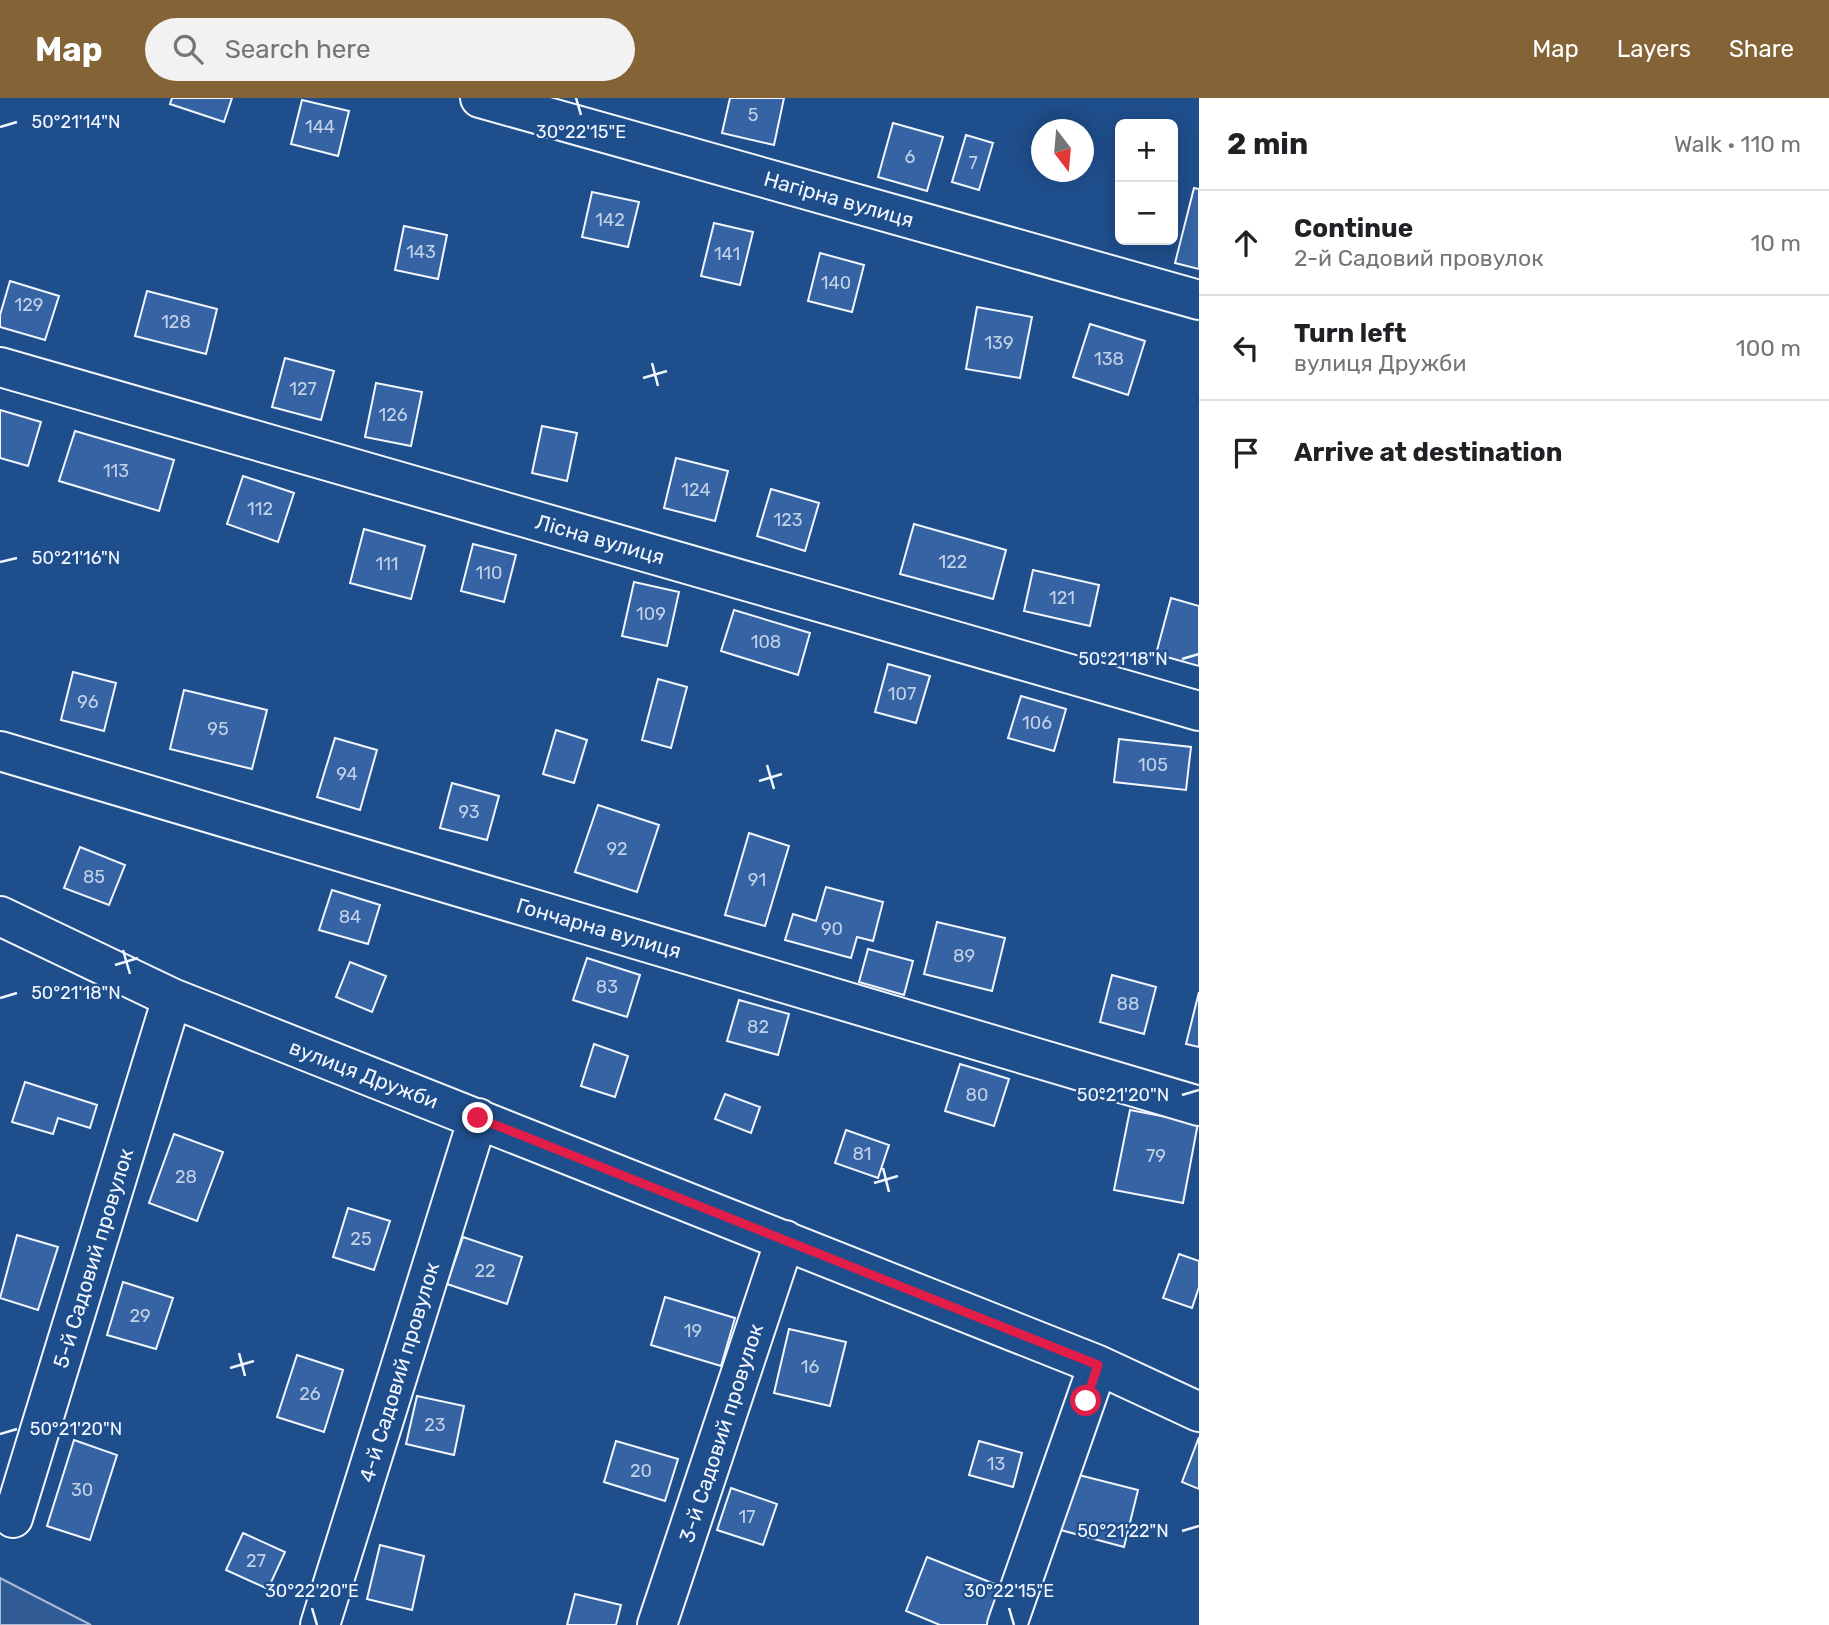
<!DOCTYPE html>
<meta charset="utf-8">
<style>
:root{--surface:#fff;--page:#f2f2f2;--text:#202124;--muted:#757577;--line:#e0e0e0;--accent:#846436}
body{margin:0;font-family:Rubik,sans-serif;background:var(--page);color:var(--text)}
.controls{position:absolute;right:21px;top:21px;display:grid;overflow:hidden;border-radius:10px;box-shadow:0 4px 18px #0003}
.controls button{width:63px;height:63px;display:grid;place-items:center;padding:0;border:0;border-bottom:2px solid var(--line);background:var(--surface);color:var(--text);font:35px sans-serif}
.compass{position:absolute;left:1031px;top:21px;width:63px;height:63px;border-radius:50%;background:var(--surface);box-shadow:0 4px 18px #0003;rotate:164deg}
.stop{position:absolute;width:21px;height:21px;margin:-16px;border:5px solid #e11d48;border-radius:50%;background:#fff}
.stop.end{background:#e11d48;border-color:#fff;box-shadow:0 2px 7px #0008}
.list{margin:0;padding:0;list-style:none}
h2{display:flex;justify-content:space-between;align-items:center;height:91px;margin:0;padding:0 28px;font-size:30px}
h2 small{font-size:23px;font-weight:400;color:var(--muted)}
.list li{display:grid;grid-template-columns:46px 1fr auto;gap:21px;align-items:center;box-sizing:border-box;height:105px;padding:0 28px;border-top:2px solid var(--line)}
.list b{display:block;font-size:26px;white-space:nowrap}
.list p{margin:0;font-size:23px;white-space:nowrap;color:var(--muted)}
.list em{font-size:23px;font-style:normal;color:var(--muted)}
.icon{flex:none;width:38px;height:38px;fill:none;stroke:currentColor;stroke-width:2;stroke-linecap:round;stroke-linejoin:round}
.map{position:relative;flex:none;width:1199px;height:1527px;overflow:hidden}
header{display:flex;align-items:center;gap:42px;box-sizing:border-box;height:98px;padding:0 35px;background:var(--accent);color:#fff}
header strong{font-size:33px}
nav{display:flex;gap:38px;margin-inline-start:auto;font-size:24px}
.search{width:490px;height:63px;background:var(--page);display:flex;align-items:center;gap:18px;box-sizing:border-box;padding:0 24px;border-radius:38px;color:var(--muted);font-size:26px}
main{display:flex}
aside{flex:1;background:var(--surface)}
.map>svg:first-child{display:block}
.built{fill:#305b95;stroke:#a8bbd7;stroke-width:2}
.building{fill:#3563a3;stroke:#f2f6ff;stroke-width:2}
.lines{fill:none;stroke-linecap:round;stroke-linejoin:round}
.minor-casing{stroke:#f2f6ff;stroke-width:42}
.minor{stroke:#1f4e8c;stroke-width:38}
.route{stroke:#e11d48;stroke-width:9}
.ticks{fill:none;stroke:#f2f6ff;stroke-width:2.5}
.labels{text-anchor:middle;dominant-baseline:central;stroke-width:5;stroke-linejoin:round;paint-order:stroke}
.number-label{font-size:18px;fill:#c3d1e8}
.street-label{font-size:21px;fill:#f2f6ff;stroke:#1f4e8c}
.ticks-label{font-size:18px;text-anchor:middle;fill:#f2f6ff;stroke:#1f4e8c;stroke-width:5;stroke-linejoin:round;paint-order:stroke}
</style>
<header>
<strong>Map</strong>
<div class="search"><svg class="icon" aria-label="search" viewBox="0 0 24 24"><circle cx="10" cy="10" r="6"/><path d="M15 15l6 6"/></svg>Search here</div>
<nav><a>Map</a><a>Layers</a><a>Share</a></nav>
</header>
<main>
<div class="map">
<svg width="1199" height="1527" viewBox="0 0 1199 1527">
<rect width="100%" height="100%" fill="#1f4e8c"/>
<path class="built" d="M0,1480l91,47h-91z"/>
<path class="building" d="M172,0h60l-8,24 -54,-18z
M730,0h54l-10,47 -52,-12z
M302,2l47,11 -11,45 -47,-12z
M893,25l50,14 -16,54 -49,-14z
M966,37l27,8 -14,47 -27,-8z
M1194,90l5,1v80l-24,-6z
M592,94l47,10 -11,45 -46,-10z
M714,125l39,9 -13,53 -39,-9z
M404,128l43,9 -9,44 -43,-9z
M820,155l44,12 -12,47 -44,-11z
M10,183l49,15 -14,44 -45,-13v-12z
M147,193l70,18 -11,45 -71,-18z
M977,209l55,10 -12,61 -54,-9z
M1090,226l55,17 -17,54 -55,-18z
M285,260l49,13 -13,49 -49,-13z
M376,285l46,9 -11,54 -46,-9z
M0,312l41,12 -13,44 -28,-8z
M542,328l35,7 -10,48 -35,-8z
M75,333l99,29 -15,51 -100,-30z
M676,360l52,13 -13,50 -51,-13z
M243,378l51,17 -16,49 -51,-18z
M771,391l48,14 -14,48 -48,-15z
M914,426l92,26 -13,49 -93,-25z
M364,431l61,17 -14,53 -61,-16z
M473,446l43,11 -12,47 -43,-11z
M1033,472l66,15 -9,41 -66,-15z
M634,484l45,10 -12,54 -45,-10z
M1171,500l28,8v60l-43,-12z
M734,512l76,23 -12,42 -77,-24z
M888,566l42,12 -14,47 -41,-11z
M73,574l43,11 -12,48 -43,-11z
M658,581l29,8 -16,61 -29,-8z
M184,592l83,20 -15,59 -82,-20z
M1021,598l45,13 -12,42 -46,-13z
M556,632l31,10 -13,43 -31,-9z
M335,640l42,12 -17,60 -43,-13z
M1119,641l72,8 -5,43 -72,-8z
M452,685l47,13 -12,44 -47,-12z
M598,707l61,20 -22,67 -62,-20z
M749,735l40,13 -24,80 -40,-11z
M80,749l45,18 -16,40 -45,-17z
M826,789l57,15 -10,39 -16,-4 -6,21 -66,-18 8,-26 23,7z
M332,792l48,15 -12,39 -49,-14z
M937,824l68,16 -13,53 -68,-17z
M868,851l45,12 -9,34 -45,-13z
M587,860l53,17 -13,42 -54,-17z
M350,864l36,14 -14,36 -36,-15z
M1112,877l44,12 -12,47 -44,-12z
M1199,894v55l-13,-3z
M739,902l50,14 -11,41 -51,-14z
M594,946l34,12 -13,41 -34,-11z
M960,966l49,15 -15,47 -49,-15z
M25,984l72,23 -7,23 -32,-10 -5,16 -41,-12z
M725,996l35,13 -9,26 -36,-14z
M1130,1012l68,13 -15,80 -69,-13z
M846,1032l43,15 -11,33 -43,-15z
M174,1036l49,18 -26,69 -48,-18z
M348,1110l42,13 -16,49 -41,-13z
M17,1137l41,12 -20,63 -38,-12z
M463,1139l59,20 -15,47 -60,-20z
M1179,1156l20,7v26l-7,21 -29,-10z
M123,1184l50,16 -17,51 -49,-14z
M665,1199l70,21 -14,48 -70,-21z
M789,1231l57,13 -16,64 -56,-13z
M297,1257l46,15 -19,62 -47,-15z
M417,1298l47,10 -10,49 -48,-11z
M1199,1339v52l-17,-7z
M74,1342l43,15 -27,85 -43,-14z
M616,1343l62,18 -13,42 -61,-19z
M979,1343l43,12 -9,34 -44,-12z
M1067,1374l71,18 -14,57 -71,-19z
M731,1390l46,16 -14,41 -46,-15z
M243,1435l42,19 -17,37 -42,-19z
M380,1447l44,11 -12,54 -45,-11z
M927,1459l78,31 -16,37h-49l-34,-14z
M575,1496l46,11 -5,20h-49z"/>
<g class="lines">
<g class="minor-casing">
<path id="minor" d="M480,0l719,202
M0,269l1199,344
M0,653l1199,355
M0,818l172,82 926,367 101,47
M13,1420l159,-520
M320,1527l158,-507
M657,1527l128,-385
M1007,1527l91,-260"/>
</g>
<use href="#minor" class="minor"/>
</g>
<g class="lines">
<path class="route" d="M478,1020l620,247 -12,36"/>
</g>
<path class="ticks" d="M576,0l5,17M0,29l17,-5M652,265l6,23M643,280l24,-7M0,464l17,-4M1182,561l17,-5M767,667l7,24M759,683l23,-7M123,852l7,24M115,867l23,-7M0,900l17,-5M1182,997l17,-5M883,1070l6,24M874,1085l24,-7M239,1255l6,23M230,1270l24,-7M0,1336l17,-5M1182,1433l17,-5M312,1510l5,17M1009,1510l5,17"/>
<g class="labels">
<g class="number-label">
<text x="753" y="17">5</text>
<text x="320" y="29">144</text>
<text x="910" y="59">6</text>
<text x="973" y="65">7</text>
<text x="610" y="122">142</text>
<text x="421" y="154">143</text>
<text x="727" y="156">141</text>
<text x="836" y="185">140</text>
<text x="29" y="207">129</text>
<text x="176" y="224">128</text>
<text x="999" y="245">139</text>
<text x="1109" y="261">138</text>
<text x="303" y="291">127</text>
<text x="393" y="317">126</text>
<text x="116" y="373">113</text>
<text x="696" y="392">124</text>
<text x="260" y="411">112</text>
<text x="788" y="422">123</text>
<text x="953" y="464">122</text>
<text x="387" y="466">111</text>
<text x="489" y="475">110</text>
<text x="1062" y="500">121</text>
<text x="651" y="516">109</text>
<text x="766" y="544">108</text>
<text x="902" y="596">107</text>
<text x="88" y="604">96</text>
<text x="1037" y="625">106</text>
<text x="218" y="631">95</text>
<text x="1153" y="667">105</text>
<text x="347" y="676">94</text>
<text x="469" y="714">93</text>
<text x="617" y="751">92</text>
<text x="94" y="779">85</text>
<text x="757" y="782">91</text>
<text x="350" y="819">84</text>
<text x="832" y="831">90</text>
<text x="964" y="858">89</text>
<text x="607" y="889">83</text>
<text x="1128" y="906">88</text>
<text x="758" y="929">82</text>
<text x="977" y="997">80</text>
<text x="862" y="1056">81</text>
<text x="1156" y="1058">79</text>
<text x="186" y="1079">28</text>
<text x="361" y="1141">25</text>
<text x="485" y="1173">22</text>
<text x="140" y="1218">29</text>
<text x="693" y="1233">19</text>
<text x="810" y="1269">16</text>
<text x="310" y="1296">26</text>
<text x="435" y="1327">23</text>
<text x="996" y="1366">13</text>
<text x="641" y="1373">20</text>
<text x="82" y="1392">30</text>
<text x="747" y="1419">17</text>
<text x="256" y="1463">27</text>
</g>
<g class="street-label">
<text transform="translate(839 101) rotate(16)">Нагірна вулиця</text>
<text transform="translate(600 441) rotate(16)">Лісна вулиця</text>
<text transform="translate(599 830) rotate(16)">Гончарна вулиця</text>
<text transform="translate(364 976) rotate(21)">вулиця Дружби</text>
<text transform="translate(93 1160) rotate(-73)">5-й Садовий провулок</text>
<text transform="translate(399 1274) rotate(-73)">4-й Садовий провулок</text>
<text transform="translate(721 1335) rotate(-72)">3-й Садовий провулок</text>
</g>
</g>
<g class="ticks-label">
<text x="76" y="30">50°21'14"N</text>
<text x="581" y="40">30°22'15"E</text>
<text x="76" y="466">50°21'16"N</text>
<text x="1123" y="567">50°21'18"N</text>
<text x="76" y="901">50°21'18"N</text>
<text x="1123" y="1003">50°21'20"N</text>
<text x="76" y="1337">50°21'20"N</text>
<text x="1123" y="1439">50°21'22"N</text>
<text x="312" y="1499">30°22'20"E</text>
<text x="1009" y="1499">30°22'15"E</text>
</g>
</svg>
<div class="controls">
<button>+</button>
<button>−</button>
</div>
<svg class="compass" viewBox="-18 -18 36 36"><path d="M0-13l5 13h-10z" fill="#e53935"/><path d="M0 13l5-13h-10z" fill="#757577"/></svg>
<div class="stop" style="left:1086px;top:1303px"></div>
<div class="stop end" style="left:478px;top:1020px"></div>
</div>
<aside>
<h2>2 min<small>Walk · 110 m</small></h2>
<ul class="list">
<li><svg class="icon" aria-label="ahead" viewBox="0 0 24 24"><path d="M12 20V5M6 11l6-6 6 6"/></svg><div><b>Continue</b><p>2-й Садовий провулок</p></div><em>10 m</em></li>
<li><svg class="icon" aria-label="left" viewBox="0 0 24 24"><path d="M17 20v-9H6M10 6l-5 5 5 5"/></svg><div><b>Turn left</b><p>вулиця Дружби</p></div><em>100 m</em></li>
<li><svg class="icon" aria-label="arrive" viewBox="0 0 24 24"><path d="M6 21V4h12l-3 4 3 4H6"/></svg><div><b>Arrive at destination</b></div></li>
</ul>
</aside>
</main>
